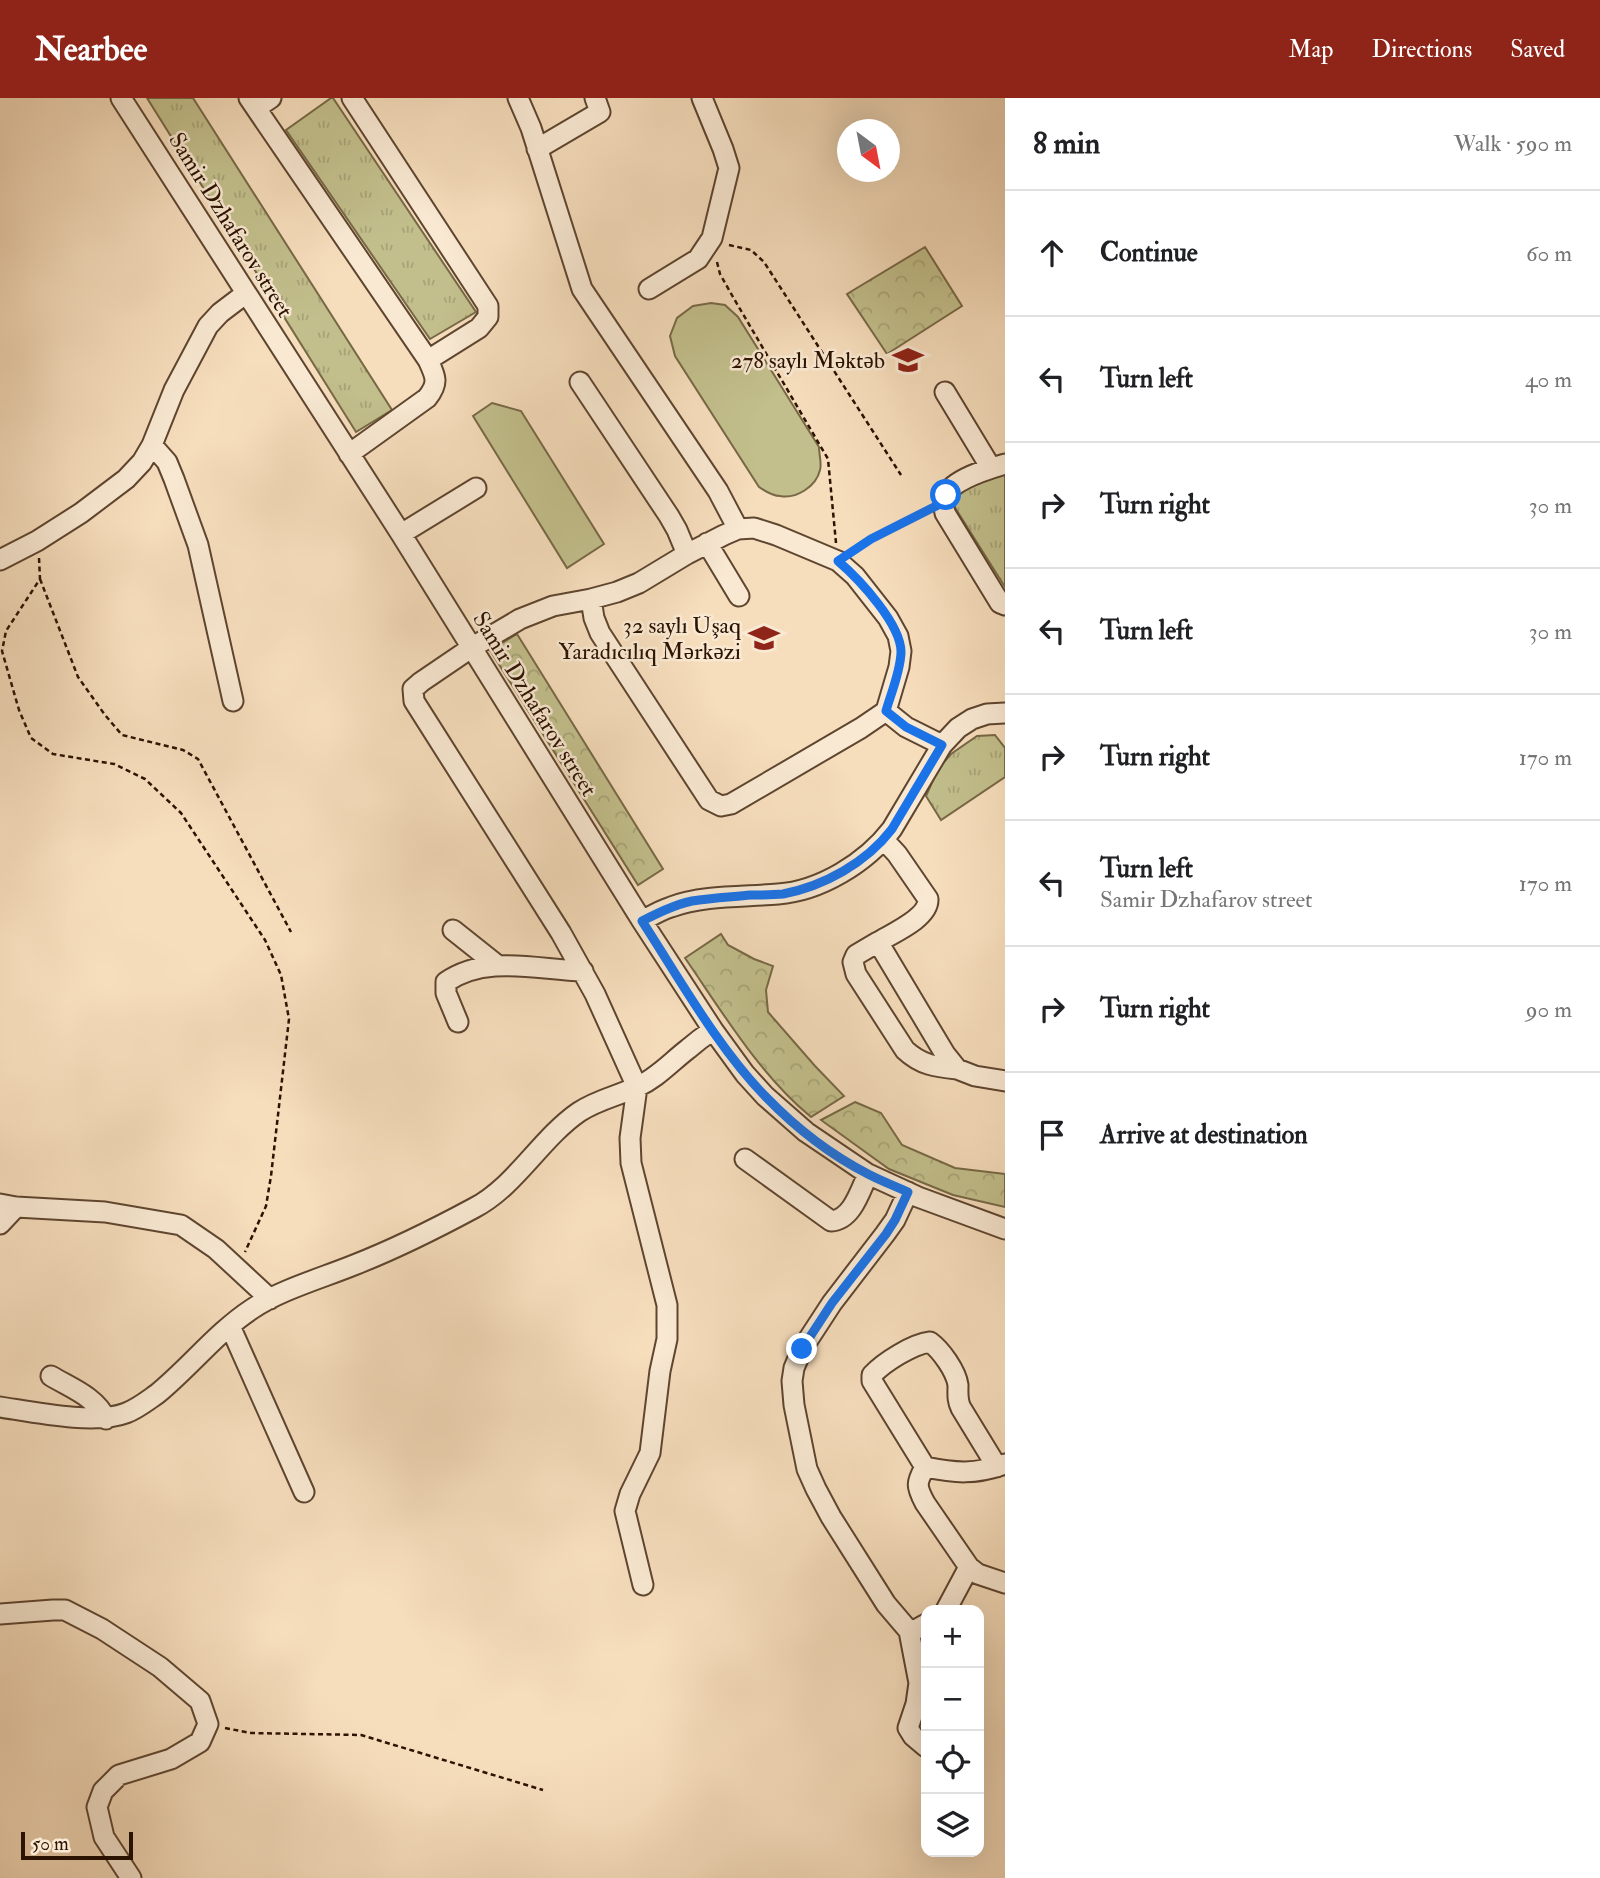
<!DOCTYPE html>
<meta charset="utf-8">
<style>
:root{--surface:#fff;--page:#f2f2f2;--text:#202124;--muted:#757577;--line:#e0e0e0;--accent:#8f2418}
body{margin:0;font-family:"IM FELL Double Pica",serif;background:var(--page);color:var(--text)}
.controls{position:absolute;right:21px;bottom:21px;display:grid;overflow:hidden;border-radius:14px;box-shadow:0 7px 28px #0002}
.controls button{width:63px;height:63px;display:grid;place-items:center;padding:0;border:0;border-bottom:2px solid var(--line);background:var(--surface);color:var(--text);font:35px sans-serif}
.compass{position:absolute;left:837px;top:21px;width:63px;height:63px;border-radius:50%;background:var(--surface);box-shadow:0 7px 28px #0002;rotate:148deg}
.scale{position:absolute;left:21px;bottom:18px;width:112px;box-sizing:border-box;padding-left:7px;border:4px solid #2c1200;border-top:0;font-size:19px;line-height:24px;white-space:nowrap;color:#2c1200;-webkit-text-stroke:5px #f9e9d3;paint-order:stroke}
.stop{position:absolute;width:21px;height:21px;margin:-16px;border:5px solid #1a73e8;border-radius:50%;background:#fff}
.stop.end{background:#1a73e8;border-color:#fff;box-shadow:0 2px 7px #0008}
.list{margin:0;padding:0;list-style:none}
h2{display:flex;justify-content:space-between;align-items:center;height:91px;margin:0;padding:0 28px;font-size:30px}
h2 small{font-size:23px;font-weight:400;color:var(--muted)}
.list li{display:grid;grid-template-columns:46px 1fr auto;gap:21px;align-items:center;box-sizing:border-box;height:126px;padding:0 28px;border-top:2px solid var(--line)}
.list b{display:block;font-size:26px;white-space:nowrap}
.list p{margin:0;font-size:23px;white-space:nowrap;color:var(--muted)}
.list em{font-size:23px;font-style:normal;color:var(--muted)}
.icon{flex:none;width:38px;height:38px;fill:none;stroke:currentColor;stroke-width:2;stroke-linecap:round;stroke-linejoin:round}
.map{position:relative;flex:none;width:1005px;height:1780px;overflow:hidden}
header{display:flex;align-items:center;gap:42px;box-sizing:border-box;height:98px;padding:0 35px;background:var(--accent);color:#fff}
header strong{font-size:33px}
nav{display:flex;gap:38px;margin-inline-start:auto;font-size:24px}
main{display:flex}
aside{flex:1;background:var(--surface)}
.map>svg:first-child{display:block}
.forest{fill:url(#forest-crowns);stroke:#776846;stroke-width:2}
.park{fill:url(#park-tufts);stroke:#776846;stroke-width:2}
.garden{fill:#c2bf8c;stroke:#776846;stroke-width:2}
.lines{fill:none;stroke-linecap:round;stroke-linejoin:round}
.minor-casing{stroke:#5e452f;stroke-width:23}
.path{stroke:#2c1200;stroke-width:2.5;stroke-dasharray:5 3.5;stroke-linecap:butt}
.minor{stroke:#f9e9d3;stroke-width:19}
.route{stroke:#1a73e8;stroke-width:9}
.labels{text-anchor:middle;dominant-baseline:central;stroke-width:5;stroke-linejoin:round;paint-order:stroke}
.street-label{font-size:23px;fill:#2c1200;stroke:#f9e9d3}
.poi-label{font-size:23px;fill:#2c1200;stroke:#f9e9d3;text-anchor:end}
</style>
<header>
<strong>Nearbee</strong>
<nav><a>Map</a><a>Directions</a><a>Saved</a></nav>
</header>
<main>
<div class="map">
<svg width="1005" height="1780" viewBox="0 0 1005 1780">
<defs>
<pattern id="forest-crowns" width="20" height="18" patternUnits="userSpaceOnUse" patternTransform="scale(1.75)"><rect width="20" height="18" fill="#c2bf8c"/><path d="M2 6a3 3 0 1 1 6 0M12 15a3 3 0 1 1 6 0" fill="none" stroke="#a7a377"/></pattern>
<pattern id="park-tufts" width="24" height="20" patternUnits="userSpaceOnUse" patternTransform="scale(1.75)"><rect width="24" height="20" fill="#c2bf8c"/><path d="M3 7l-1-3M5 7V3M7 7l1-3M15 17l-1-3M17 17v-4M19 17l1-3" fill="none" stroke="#a7a377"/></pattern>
</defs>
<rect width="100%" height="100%" fill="#f6ddbc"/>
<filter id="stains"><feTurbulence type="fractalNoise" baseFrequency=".00286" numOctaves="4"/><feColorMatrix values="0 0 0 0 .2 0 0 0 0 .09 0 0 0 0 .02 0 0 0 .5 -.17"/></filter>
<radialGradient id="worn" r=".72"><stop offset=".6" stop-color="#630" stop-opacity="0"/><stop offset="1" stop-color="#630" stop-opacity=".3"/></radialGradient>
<path class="forest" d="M925,149l37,59 -75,48 -40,-60z
M517,536l146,235 -25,16 -148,-235z
M721,836l7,11 26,14 19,7 -7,24 2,22 47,54 29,30 -33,21c-52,-43 -88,-104 -126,-159z
M855,1004l26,11 21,32 53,23 50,6v33l-52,-12 -64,-26 -68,-49z"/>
<path class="park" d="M147,0h46l199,312 -36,22z
M331,0h2l143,214 -46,27 -144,-209z
M1005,375v114l-53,-84 19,-21z
M995,637l10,13v29l-64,43 -15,-24 12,-27 13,-15 26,-18z"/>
<path class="garden" d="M711,205l14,2 13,12 81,130c0,7 3,17 1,23 -4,17 -24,29 -40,26 -8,0 -15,-5 -21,-9l-84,-131 -5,-20 7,-18 16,-12z
M492,305l29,8 83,133 -37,24 -94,-152z"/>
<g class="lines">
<g class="minor-casing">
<path id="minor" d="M121,0l280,436 241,387 71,109 32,44 20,22 41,36 62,42 50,23 87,32
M249,0l179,262c8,17 11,23 -1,38l-78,56
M352,0l136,208v11l-9,11 -51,32
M518,0l13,30 51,161 136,202 20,38
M256,10l15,-10
M537,51l63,-37 -5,-14
M649,191l49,-30 14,-21 17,-70 -6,-19 -21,-51
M580,284l89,134 8,14 10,24
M945,294l46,76
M152,347l15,17 7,17 24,66 35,156
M1005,366c-17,5 -52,15 -60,32 -2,6 -1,12 0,17l55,90 5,2
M401,436l75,-46
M707,445l32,53
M0,462l37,-19 44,-28 45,-34 16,-17 10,-17 22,-55 34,-64 12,-13 25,-19
M591,501l26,-7 22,-9 48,-29 37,-19 14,-6 16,-1 22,7 62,26 17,15 33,42 10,18 3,15 -2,16 -13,44 -25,17 -130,76 -10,2 -12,-6 -109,-167 -6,-15 -3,-19 -38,7 -33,13 -49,29 -50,34 -8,7 1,12 147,232 34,61 42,93 -7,51 1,25 36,142v34l-7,32 -10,82 -20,41 -5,17 18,74
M886,613l20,16 36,18
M884,742l13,14 31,45c1,19 -35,34 -50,43l67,112 12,15 18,7 30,5
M642,823c9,-5 19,-11 29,-14 32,-12 73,-10 107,-13 42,-3 88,-31 114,-65l50,-84 16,-17 14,-9 15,-5 18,-1
M453,832l44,35
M878,844l-22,13 -3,7 3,12 49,76c16,15 31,17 52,19
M458,924l-12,-29v-11c40,-28 92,-12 137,-11
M745,1061l86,62c21,-1 29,-30 37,-47
M908,1094l-13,28 -10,14 -53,69 -30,46 -8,19 -2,13 2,24 13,64 9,20 15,28 55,87 23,27 8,-2 9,-5
M0,1106l16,3 89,5 76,13 35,24 54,50
M0,1126l16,-17
M230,1228l74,166
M51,1278c20,12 45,21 55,43
M0,1309c33,5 95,18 126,6 11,-4 21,-12 31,-19 33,-27 60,-62 95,-85 28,-19 70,-31 102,-44 41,-16 81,-36 120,-57 42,-22 66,-69 105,-96 18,-12 38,-16 58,-25 20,-9 34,-25 51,-38 8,-7 16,-13 25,-19
M1005,1366c-30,11 -50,9 -80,3 -9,16 -9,19 0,36l44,64 9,7 27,9
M925,1369l-53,-86v-6c12,-13 41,-31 58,-33 11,8 26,29 28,43 0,9 -1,15 3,23l36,59
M946,1512l23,-43
M0,1516l53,-4h12l37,19 58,38 40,34 8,23 -8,18 -29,17 -52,16 -16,16 -6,16 7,30 27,41
M909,1533l10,52 -3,21 -8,24 5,8 13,11"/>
</g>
<path class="path" d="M729,147l22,5 13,12 137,213
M717,164l3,12 13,23 95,162 8,84
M852,453l19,-12 58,-29
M39,460l1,21 -34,52 -4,20 17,59 12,28 22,16 61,10 31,15 36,34 84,127 16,35 8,44 -18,157 -5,30 -21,46
M40,481l38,98 27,38 17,20 61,15 15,9 93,173
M225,1630l26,5 110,2 182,55"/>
<use href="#minor" class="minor"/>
</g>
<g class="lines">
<path class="route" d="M802,1251l30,-46 54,-69 9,-14 13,-28c-13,-6 -27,-11 -40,-18 -37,-19 -73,-47 -102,-77 -48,-49 -87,-119 -124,-176 16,-8 32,-16 50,-20 19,-3 39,-4 59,-6 10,0 22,0 32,-1 41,-8 83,-31 109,-65l50,-84 -36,-18 -20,-16c5,-18 14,-38 15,-58 1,-28 -42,-74 -63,-92l33,-22 73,-37 2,-7"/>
</g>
<defs>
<g id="school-bare" transform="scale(2.415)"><path d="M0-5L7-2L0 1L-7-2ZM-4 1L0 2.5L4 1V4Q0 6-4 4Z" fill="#8f2418" stroke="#f9e9d3" stroke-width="2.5" paint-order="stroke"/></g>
</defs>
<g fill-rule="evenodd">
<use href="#school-bare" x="908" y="262"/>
<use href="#school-bare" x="764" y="540"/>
</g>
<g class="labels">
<g class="street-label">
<text transform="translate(231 127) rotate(58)">Samir Dzhafarov street</text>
<text transform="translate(535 606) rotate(58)">Samir Dzhafarov street</text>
</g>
<g class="poi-label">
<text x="885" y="262">278 saylı Məktəb</text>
<text x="741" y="527">32 saylı Uşaq<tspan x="741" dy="26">Yaradıcılıq Mərkəzi</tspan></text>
</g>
</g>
<rect width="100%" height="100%" filter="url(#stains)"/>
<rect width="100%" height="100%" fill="url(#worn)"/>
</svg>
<div class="controls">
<button>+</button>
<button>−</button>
<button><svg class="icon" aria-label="locate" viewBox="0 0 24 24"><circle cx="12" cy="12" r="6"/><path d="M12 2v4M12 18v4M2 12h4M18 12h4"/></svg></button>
<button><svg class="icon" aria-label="layers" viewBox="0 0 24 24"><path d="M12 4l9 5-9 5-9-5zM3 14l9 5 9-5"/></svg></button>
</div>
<svg class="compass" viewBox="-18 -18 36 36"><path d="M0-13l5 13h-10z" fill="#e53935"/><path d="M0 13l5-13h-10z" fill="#757577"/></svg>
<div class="scale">50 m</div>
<div class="stop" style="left:946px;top:397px"></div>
<div class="stop end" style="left:802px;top:1251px"></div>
</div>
<aside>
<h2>8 min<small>Walk · 590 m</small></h2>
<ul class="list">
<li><svg class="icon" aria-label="ahead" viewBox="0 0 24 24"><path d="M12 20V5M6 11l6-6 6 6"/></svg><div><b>Continue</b></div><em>60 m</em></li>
<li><svg class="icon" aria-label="left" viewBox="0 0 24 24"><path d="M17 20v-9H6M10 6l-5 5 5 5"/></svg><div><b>Turn left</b></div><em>40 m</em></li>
<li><svg class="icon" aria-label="right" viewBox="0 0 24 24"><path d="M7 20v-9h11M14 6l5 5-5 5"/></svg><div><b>Turn right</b></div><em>30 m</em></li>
<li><svg class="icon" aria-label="left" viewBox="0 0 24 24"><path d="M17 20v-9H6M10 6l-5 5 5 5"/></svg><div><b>Turn left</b></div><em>30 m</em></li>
<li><svg class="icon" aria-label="right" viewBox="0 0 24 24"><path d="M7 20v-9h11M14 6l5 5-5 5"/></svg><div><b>Turn right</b></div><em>170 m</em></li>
<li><svg class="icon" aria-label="left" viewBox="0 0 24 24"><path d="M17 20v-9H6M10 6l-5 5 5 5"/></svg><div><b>Turn left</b><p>Samir Dzhafarov street</p></div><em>170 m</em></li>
<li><svg class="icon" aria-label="right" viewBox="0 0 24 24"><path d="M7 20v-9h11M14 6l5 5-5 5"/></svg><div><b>Turn right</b></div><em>90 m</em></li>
<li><svg class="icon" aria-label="arrive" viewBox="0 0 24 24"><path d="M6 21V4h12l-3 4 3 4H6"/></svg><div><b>Arrive at destination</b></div></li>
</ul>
</aside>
</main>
